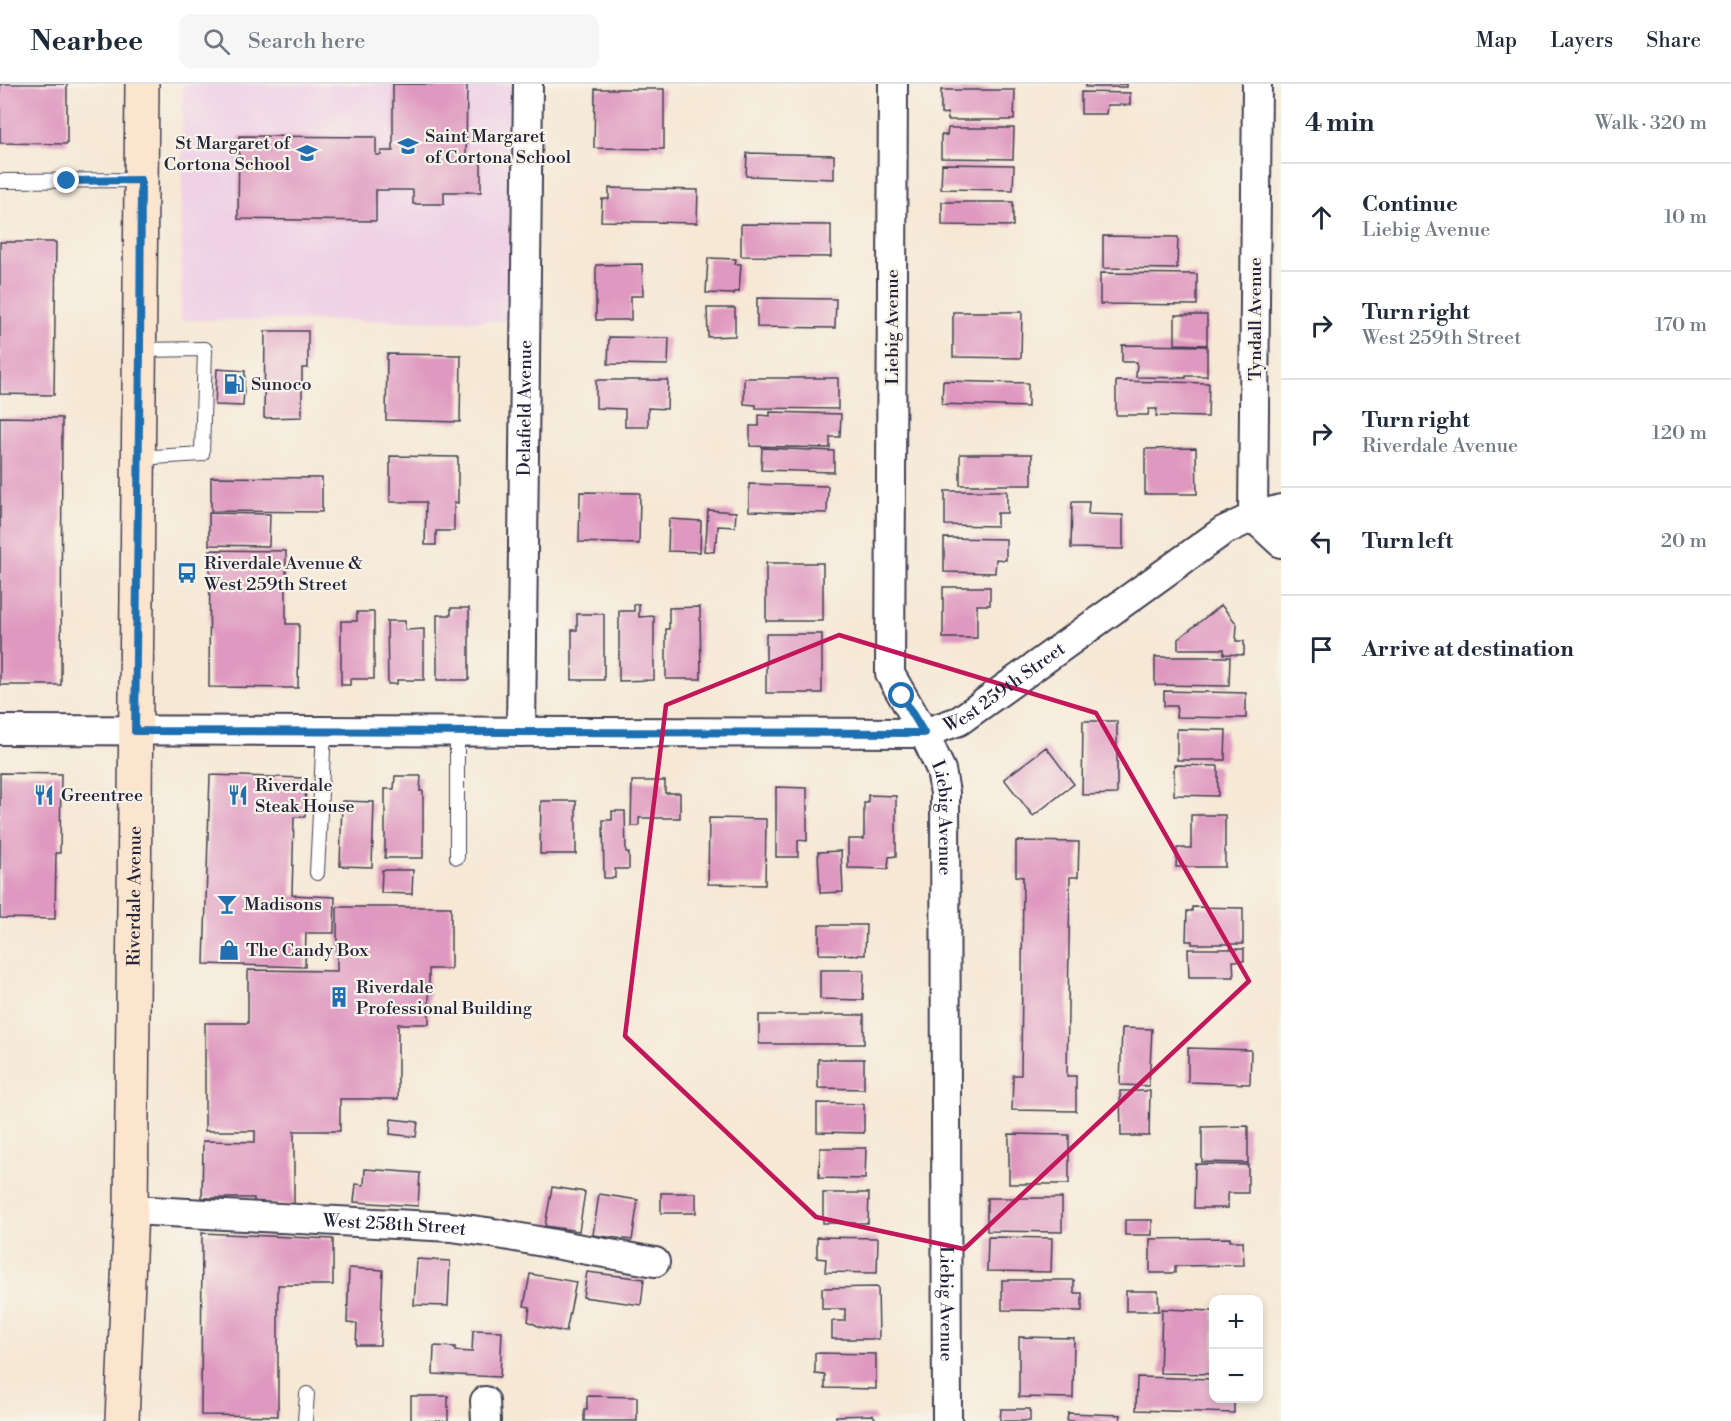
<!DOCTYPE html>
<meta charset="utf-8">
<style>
:root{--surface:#fff;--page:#f6f6f7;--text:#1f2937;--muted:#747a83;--line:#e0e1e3}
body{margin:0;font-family:"Libre Bodoni",serif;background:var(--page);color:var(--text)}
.controls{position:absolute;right:18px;bottom:18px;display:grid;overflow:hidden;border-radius:12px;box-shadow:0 3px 9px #0003}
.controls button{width:54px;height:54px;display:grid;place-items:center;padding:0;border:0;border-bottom:2px solid var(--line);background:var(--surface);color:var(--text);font:30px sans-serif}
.stop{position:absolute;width:18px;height:18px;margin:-14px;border:4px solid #1f6fb2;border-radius:50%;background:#fff}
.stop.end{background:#1f6fb2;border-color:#fff;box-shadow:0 2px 6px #0008}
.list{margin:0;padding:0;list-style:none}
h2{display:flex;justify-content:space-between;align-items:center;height:78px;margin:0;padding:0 24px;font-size:26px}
h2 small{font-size:20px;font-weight:400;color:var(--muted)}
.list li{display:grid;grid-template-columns:39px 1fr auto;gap:18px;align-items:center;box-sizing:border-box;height:108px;padding:0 24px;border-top:2px solid var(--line)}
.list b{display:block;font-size:22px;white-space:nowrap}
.list p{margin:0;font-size:20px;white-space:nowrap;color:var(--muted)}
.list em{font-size:20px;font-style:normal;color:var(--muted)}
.icon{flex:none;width:33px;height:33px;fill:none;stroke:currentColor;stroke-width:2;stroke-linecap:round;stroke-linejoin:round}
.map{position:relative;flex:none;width:1281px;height:1337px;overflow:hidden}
header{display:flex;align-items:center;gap:36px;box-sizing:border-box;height:84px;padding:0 30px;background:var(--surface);border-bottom:2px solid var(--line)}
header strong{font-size:28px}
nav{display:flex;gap:33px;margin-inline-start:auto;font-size:21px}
.search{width:420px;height:54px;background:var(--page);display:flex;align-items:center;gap:15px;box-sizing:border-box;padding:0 21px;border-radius:12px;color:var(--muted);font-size:22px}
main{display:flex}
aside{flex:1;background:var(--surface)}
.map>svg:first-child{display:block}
.built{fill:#efd0e6}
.building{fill:#df98c0}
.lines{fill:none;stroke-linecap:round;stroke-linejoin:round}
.lane-casing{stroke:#424052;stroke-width:16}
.street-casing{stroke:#424052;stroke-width:32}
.secondary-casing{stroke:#424052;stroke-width:36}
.lane{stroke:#fff;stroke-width:14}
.street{stroke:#fff;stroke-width:28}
.secondary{stroke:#fce5cf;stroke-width:33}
.route{stroke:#1f6fb2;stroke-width:8}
.marked{fill:none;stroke:#c2185b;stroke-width:4.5;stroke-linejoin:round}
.labels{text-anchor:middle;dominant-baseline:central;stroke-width:4.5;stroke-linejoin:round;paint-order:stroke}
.poi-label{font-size:18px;fill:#22223b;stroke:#f7f3e8;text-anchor:start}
.street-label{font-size:18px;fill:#22223b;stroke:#f7f3e8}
</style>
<header>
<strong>Nearbee</strong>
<div class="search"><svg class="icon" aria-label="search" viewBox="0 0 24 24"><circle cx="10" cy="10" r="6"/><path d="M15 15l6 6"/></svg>Search here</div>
<nav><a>Map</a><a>Layers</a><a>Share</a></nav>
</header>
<main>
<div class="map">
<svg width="1281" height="1337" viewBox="0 0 1281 1337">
<rect width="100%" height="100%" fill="#f7f3e8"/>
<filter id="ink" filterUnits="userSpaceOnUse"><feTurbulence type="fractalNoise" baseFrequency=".0167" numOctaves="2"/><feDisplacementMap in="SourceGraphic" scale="12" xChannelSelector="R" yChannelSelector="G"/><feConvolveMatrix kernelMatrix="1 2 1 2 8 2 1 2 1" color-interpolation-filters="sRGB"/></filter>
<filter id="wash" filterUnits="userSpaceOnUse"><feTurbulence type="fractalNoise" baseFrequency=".008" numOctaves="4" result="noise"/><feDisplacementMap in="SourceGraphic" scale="24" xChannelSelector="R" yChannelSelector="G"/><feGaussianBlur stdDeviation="1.35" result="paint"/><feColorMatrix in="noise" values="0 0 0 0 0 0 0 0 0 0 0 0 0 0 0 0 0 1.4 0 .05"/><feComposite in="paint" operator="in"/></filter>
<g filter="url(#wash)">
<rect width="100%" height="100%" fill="#f6e8d5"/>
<path class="built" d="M183,0h335l-1,237 -336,-1z"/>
<g id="blocks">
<path class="building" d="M0,0h67v60l-67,-1z
M393,0h74l-1,72h15v36h-37v12h-31v-14h-37v31l-138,-2 1,-83 137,1v18h5v-4h12z
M1086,0h41v3h-41z
M595,5h69v60l-70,-1z
M941,6h74l-1,30h-66l-1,-7 -6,1z
M1081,8l49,1v12h-23l-1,9h-25z
M948,44h66l-1,31 -72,-1v-23h6z
M747,69l87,2v24l-88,-3z
M942,80l72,1 -1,25 -72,-1z
M609,104l89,2 -1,33 -96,-2 1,-22h7z
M942,118h71v24l-71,-1z
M741,140l90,1v32l-90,-1z
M1103,152l75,1 -1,32 -74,-1z
M0,158h56l-2,153 -54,-1z
M708,174l28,1 -1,5h6l-2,28h-5v2l-28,-1z
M642,180l1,32h-12v24h-35v-55z
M1100,189l97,1v31l-97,-1z
M757,214l79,1 -1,29 -78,-1z
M707,224h28v28l-27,1z
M953,228h69l-1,46 -68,-1z
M1175,231h32v30l-32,-1z
M265,247h43v37h-6v49l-38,1z
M609,253l60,1 -1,27 -60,-1z
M1122,261l85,1v30h-21v2l-50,-1 1,-15h-15z
M387,270l74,1 -1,67 -74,-2z
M217,285l28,2 -2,35 -28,-1z
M744,294h94v31l-82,-1v-3l-12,-1z
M596,296h72l-1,29 -19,-1v19h-23v-18l-29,-1z
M943,297l85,2v24l-86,-3z
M1116,297l93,2 -1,34 -52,-1 1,-7h-8l-1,6h-32z
M770,328l71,2 -1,23h-10v11l-80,-2v-20h9v-11l11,1z
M0,333l62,1 -1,267h-61z
M762,364l72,3v21l-73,-2z
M1196,364l1,46h-52v-45z
M960,370h72v31h-72z
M390,372l68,1v46l-4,-1v29h-18v14h-11l1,-43h-36z
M211,393l111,1v34l-111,-1z
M749,400l79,2 -1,27 -78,-2z
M945,407h62v22h-10v13l-52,-1z
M580,408l60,1 -1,51 -60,-2z
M1072,418h17l-1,12 35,1v34l-52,-1z
M708,426l28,2 -1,15 -17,-1 -1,15h-2l-1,11 -10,-1 1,-10h1z
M209,429l61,1 -1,32 -60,-1z
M669,435l32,2 -1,31 -32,-1z
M944,454l62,1v21l-10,-1 -1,14 -51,-1z
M210,466l76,1v73h13l-1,64 -89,-1z
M766,479h57v58h-57z
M943,503h47v18h-13v33h-34z
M639,520v13l15,-1v64l-35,1v-70h15v-6z
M1221,521l16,19 -1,17h8v14l-20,-1v-5h-46v-10z
M700,523l1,72h-35v-50h3v-21z
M451,524h18v72h-32v-65h14z
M357,528h17v67h-24v6h-9v-64h16z
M577,530h27v66h-32v-50h5z
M387,537h18v9l19,-1v51h-27v4h-9z
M766,550h56v59h-56z
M1155,573h75l-1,29 -74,-1z
M1164,607l82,2v25l-70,-1 1,-11h-13z
M1083,637h34v73l-35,1z
M1177,645l49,1 -1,30h-48z
M1046,663l28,37 -41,32 -29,-37z
M1174,681l44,1v30l-44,-1z
M0,689l61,1 -1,79h-4l-1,66 -55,-1z
M210,691l96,3 -1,39h-11l-2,78 43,2 -1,36h-28l-1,34 -101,-3z
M395,692h26l-1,15h3v67h-38v-69h9z
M632,697h33v12h15v25h-41v8h-8z
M776,703l31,1v53l-9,-1v17h-22z
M868,711l28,1v60l-7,1 -1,12 -40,-1v-29h16v-36h4z
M342,717l32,1 -2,65 -32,-1z
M541,717h35v53h-36z
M612,727h13l1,41 3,1v16h-14v9h-11l-1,-58h9z
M1191,731h34v52h-49l1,-19h14z
M709,734l57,1 -1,66 -57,-1z
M1016,757l63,1 -1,35h-8l-3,199h9v35l-64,-1 1,-35h8l2,-198 -7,-1z
M841,767l2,41 -23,1 -2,-41z
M382,786h31l-1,24 -31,-1z
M337,823h114v62h-22v55h-31v75h-58v32h-46v74l-40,-1v-6h-52l1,-57 52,1v-11h-50v-108h43v-53l89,1z
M1192,823l51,1v36h-51v-3h-6l1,-30h5z
M819,841h47l-1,30 -46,-1z
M1188,865h56v12h-11l1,16h-45z
M820,886h44l-1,30 -43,-1z
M759,931h105v29h-105z
M1122,944l30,1 -3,57 -29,-1z
M1188,964l63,2 -1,34 -62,-2z
M818,975h46v30l-46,-1z
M1120,1007h30l-1,45h-28z
M817,1019l47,1v29l-47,-1z
M391,1035l27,3 -2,15 -26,-3z
M1248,1042v37l-46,-1v-35z
M1009,1050l60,1v49h-60z
M820,1064h46l-1,31 -46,-1z
M1195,1080l53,1v28h-20v15h-34z
M365,1085l55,4 -2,33 -64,-4 2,-18 8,1z
M552,1103l33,5 -6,39 -34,-5z
M661,1109h35v20h-35z
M823,1109h46l-1,30h-45z
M599,1110l39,6 -6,40 -39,-5z
M987,1114h75v34l-75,-1z
M1125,1136h27v15h-27z
M202,1149l131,6v46h-55v131l-77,-1z
M817,1153l61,1 -1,35 -52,-1 1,-13 -9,-1z
M988,1153l64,1 -1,34 -64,-1z
M1230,1154v3h13l1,24 -69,1v7h-25v-34z
M417,1175l33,2 -2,45 -34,-1z
M349,1184l34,2 -3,75h-24l1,-21 -10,-1z
M587,1188l57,7 -3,26 -58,-8z
M530,1190l46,8 -10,50 -26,-5 -12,-6 2,-14 -6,-1z
M1002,1196h72v13h8v18l-80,-1z
M878,1203l1,52h-47v-18h13v-12h-23v-21z
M1126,1207h32l1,20h-33z
M1162,1225l52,2v63l-54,-1z
M473,1246l29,1 -2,46 -67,-3 1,-28 21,1v4l17,1z
M1019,1253l55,1 -1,60 -54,-1z
M815,1269l61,1v35l-51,-1v-13l-10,-1z
M1137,1293l77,2v19h20v15l-98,-3z
M411,1312h37v25h-37z
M587,1312l50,1v24h-53v-12h3z
M1001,1325h29v12h-30z
M1068,1329l53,2 -1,6h-53z
M873,1331l4,6h-41v-5z"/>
</g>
</g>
<g filter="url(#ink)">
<use href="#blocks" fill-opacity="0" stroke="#424052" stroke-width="1.5"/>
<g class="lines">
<g class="lane-casing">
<path id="lane" d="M0,97l141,-1
M138,374l64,-4 3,-105 -65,1
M457,773v-126
M317,789l7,-142
M305,1337l2,-27"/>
</g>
<g class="street-casing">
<g id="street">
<path id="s1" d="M893,0l-3,590 34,59 17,37 4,23 2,628"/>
<path d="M1257,0l-4,433 28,26"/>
<path id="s2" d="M0,646l924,3 35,-12 264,-190 30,-14 28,-8"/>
<path id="s3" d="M521,648l7,-648"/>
<path id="s4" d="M131,1126l320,17 36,5 168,30"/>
<path d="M485,1317l1,20"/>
</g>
</g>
<g class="secondary-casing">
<g id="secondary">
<path id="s5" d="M122,1337l9,-211 11,-1126"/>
</g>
</g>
<use href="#lane" class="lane"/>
<use href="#street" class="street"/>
<use href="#secondary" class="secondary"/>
</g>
</g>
<g class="lines" filter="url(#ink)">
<path class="route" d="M67,97l74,-1 -1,170 -5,381 789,2 -22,-37"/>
</g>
<path class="marked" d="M839,551l257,78 153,268 -285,268 -148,-32 -191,-181 41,-331z"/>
<defs>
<g id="school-bare" transform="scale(1.62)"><path d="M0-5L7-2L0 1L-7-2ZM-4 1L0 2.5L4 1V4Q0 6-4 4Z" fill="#1f6fb2" stroke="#f7f3e8" stroke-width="2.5" paint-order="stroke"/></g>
<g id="fuel-bare" transform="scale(1.62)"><path d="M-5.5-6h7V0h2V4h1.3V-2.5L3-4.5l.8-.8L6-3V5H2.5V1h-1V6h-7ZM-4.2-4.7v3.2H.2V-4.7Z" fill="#1f6fb2" stroke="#f7f3e8" stroke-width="2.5" paint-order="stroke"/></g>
<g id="bus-bare" transform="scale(1.62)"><path d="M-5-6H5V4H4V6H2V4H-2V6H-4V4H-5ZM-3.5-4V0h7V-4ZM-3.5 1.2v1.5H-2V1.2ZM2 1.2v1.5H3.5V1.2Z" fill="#1f6fb2" stroke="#f7f3e8" stroke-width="2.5" paint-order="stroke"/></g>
<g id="restaurant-bare" transform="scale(1.62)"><path d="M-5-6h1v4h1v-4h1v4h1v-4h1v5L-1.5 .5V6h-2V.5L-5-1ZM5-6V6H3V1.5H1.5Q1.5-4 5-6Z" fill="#1f6fb2" stroke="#f7f3e8" stroke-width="2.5" paint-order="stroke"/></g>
<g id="bar-bare" transform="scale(1.62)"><path d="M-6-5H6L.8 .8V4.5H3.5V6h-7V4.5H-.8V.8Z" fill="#1f6fb2" stroke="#f7f3e8" stroke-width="2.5" paint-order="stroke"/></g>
<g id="shop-bare" transform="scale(1.62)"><path d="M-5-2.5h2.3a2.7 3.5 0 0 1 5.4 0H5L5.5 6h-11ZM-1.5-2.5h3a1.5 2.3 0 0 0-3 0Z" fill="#1f6fb2" stroke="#f7f3e8" stroke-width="2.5" paint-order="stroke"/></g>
<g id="building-bare" transform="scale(1.62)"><path d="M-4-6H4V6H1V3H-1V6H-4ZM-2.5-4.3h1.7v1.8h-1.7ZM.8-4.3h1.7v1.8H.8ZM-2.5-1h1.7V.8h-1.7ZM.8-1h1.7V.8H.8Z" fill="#1f6fb2" stroke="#f7f3e8" stroke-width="2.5" paint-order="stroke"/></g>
</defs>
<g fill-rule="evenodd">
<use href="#school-bare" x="408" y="62"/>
<use href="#school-bare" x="307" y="69"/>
<use href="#fuel-bare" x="234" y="300"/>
<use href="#bus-bare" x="187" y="489"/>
<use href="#restaurant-bare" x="44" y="711"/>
<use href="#restaurant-bare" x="238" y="711"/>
<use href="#bar-bare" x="227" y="820"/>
<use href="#shop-bare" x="229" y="866"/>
<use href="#building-bare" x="339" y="913"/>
</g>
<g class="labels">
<g class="poi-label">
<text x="425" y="52">Saint Margaret<tspan x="425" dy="21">of Cortona School</tspan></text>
<text x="290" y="59" text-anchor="end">St Margaret of<tspan x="290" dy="21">Cortona School</tspan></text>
<text x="251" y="300">Sunoco</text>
<text x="204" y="479">Riverdale Avenue &amp;<tspan x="204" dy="21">West 259th Street</tspan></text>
<text x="255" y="701">Riverdale<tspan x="255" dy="21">Steak House</tspan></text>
<text x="61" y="711">Greentree</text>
<text x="244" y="820">Madisons</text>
<text x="246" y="866">The Candy Box</text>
<text x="356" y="903">Riverdale<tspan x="356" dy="21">Professional Building</tspan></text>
</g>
<g class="street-label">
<text transform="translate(1255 235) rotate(-90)">Tyndall Avenue</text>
<text transform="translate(892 243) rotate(-90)">Liebig Avenue</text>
<text stroke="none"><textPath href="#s3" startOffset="324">Delafield Avenue</textPath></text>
<text stroke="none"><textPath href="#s2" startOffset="1017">West 259th Street</textPath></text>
<text stroke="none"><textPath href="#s1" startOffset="747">Liebig Avenue</textPath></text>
<text stroke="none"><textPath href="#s5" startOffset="525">Riverdale Avenue</textPath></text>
<text stroke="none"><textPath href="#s4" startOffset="264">West 258th Street</textPath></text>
<text stroke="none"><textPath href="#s1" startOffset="1233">Liebig Avenue</textPath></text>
</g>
</g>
</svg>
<div class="controls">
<button>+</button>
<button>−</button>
</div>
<div class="stop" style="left:902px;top:612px"></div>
<div class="stop end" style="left:67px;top:97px"></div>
</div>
<aside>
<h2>4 min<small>Walk · 320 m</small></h2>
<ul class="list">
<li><svg class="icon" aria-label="ahead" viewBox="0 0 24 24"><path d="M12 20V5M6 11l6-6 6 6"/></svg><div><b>Continue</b><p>Liebig Avenue</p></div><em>10 m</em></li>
<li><svg class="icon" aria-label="right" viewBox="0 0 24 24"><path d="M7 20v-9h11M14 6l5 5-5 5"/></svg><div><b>Turn right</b><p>West 259th Street</p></div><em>170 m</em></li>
<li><svg class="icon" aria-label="right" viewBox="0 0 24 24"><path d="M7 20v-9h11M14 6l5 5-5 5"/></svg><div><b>Turn right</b><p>Riverdale Avenue</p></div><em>120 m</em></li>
<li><svg class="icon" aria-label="left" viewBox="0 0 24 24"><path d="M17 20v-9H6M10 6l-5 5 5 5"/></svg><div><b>Turn left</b></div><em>20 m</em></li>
<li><svg class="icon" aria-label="arrive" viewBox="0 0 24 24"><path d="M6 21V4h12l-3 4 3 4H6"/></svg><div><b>Arrive at destination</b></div></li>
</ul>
</aside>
</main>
